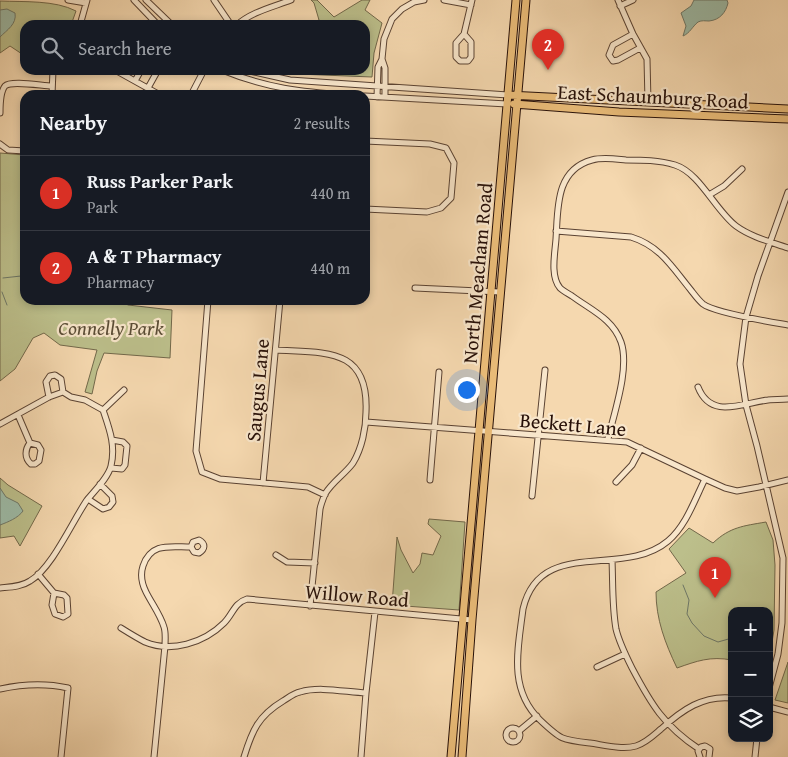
<!DOCTYPE html>
<meta charset="utf-8">
<style>
:root{--surface:#171b24;--page:#242831;--text:#f1f3f6;--muted:#9ea1a6;--line:#363941;--accent:#d93025}
body{margin:0;font-family:"Gentium Book Plus",serif;background:var(--page);color:var(--text)}
.controls{position:absolute;right:15px;bottom:15px;display:grid;overflow:hidden;border-radius:10px;box-shadow:0 2px 8px #0003}
.controls button{width:45px;height:45px;display:grid;place-items:center;padding:0;border:0;border-bottom:1px solid var(--line);background:var(--surface);color:var(--text);font:25px sans-serif}
.you{position:absolute;left:466px;top:389px;width:18px;height:18px;margin:-12px;border:4px solid #fff;border-radius:50%;background:#1a73e8;box-shadow:0 0 0 8px #1a73e833}
.badge{display:grid;place-items:center;width:32px;height:32px;border-radius:50%;background:var(--accent);color:#fff;font-size:16px;font-weight:700}
.pin{position:absolute;translate:-50% -41px;filter:drop-shadow(0 1px 2px #0008)}
.pin::after{content:'';position:absolute;top:26px;width:18px;height:15px;background:inherit;clip-path:polygon(0 0,100% 0,50% 100%)}
.list{margin:0;padding:0;list-style:none}
h2{display:flex;justify-content:space-between;align-items:center;height:65px;margin:0;padding:0 20px;font-size:21px}
h2 small{font-size:16px;font-weight:400;color:var(--muted)}
.list li{display:grid;grid-template-columns:32px 1fr auto;gap:15px;align-items:center;box-sizing:border-box;height:75px;padding:0 20px;border-top:1px solid var(--line)}
.list b{display:block;font-size:19px;white-space:nowrap}
.list p{margin:0;font-size:16px;white-space:nowrap;color:var(--muted)}
.list em{font-size:16px;font-style:normal;color:var(--muted)}
.icon{flex:none;width:28px;height:28px;fill:none;stroke:currentColor;stroke-width:2;stroke-linecap:round;stroke-linejoin:round}
.map{position:relative;flex:none;width:788px;height:757px;overflow:hidden}
.search{position:absolute;background:var(--surface);box-shadow:0 2px 8px #0003;left:20px;top:20px;width:350px;height:55px;display:flex;align-items:center;gap:12px;box-sizing:border-box;padding:0 18px;border-radius:15px;color:var(--muted);font-size:19px}
.panel{position:absolute;background:var(--surface);box-shadow:0 2px 8px #0003;left:20px;top:90px;width:350px;height:215px;border-radius:15px}
.map>svg:first-child{display:block}
.green{fill:#bcbf8b;stroke:#72684a}
.water{fill:#9dbba7;stroke:#6e7767}
.lines{fill:none;stroke-linecap:round;stroke-linejoin:round}
.stream{stroke:#6e7767;stroke-width:1}
.minor-casing{stroke:#5a4232;stroke-width:7}
.major-casing{stroke:#271008;stroke-width:9}
.minor{stroke:#f8e6cb;stroke-width:5}
.major{stroke:#eabc78;stroke-width:7}
.labels{text-anchor:middle;dominant-baseline:central;stroke-width:4.5;stroke-linejoin:round;paint-order:stroke}
.street-label{font-size:20px;fill:#271008;stroke:#f8e6cb}
.park-label{font-size:20px;font-style:italic;fill:#5b4d36;stroke:#f8e6cb}
</style>
<div class="map">
<svg width="788" height="757" viewBox="0 0 788 757">
<rect width="100%" height="100%" fill="#f5d8af"/>
<filter id="stains"><feTurbulence type="fractalNoise" baseFrequency=".004" numOctaves="4"/><feColorMatrix values="0 0 0 0 .2 0 0 0 0 .09 0 0 0 0 .02 0 0 0 .5 -.17"/></filter>
<radialGradient id="worn" r=".72"><stop offset=".6" stop-color="#630" stop-opacity="0"/><stop offset="1" stop-color="#630" stop-opacity=".3"/></radialGradient>
<path class="green" d="M311,0h6l17,17 28,-17h8l-5,10 17,13 -8,30 -2,24 -74,-3 -26,-4h93v-45h-56l10,-5 -5,-17z
M0,1c24,1 55,-1 76,10l-5,14h-46v31l-15,-10 -10,7z
M0,153l25,2v145h95l8,5 44,5 -2,48 -66,-5 -7,18 -5,23 -7,-2 12,-42 -37,-5 -16,-12 -11,5 -18,31 -15,12z
M0,478l8,7 34,21 -22,40 -6,-10 -14,2z
M429,519l36,3 -6,88 -67,-5 5,-68 4,13 12,23 7,-9 2,-11 11,2 8,-19 -13,-12z
M766,522l7,18 2,25 -1,65 -5,30v-49h-37v49c-22,-4 -35,1 -55,8 -12,-25 -21,-49 -21,-76l30,-19 -17,-24 20,-21 24,15c17,-16 30,-17 53,-21z
M788,662v41l-13,-3z"/>
<path class="water" d="M694,0h33l1,3c-2,9 -8,17 -19,18 -4,0 -7,-1 -11,1 -6,5 -8,11 -15,14l3,-10 -5,-13 10,-7z
M7,9l8,4c2,11 -8,17 -15,24v-27z
M0,488l6,9 12,6 5,8c-5,7 -15,11 -23,14z"/>
<g class="lines">
<path class="stream" d="M3,278l18,-2 4,3
M2,292l5,13
M683,585l6,15 -2,14 5,9 12,13 14,6 14,-4"/>
<g class="minor-casing">
<path id="minor" d="M68,0l18,3
M134,0l24,25
M146,0l26,25
M214,0l17,25
M444,0l27,5
M618,0l15,34 14,25 1,43
M620,6l13,-6
M80,25l7,-25
M237,25c14,-13 36,-18 54,-25
M464,34l7,8v15l-3,4h-8l-4,-4v-14z
M464,34l8,-34
M633,34l-20,11 -4,10 4,6 5,-1 22,-12
M382,59l3,9v29
M115,70l45,25
M222,70c44,18 79,22 126,25
M245,70l45,10 218,15
M135,81l6,-11
M52,95l1,-25
M144,95l14,-25
M191,95l13,-25
M365,96l142,8
M377,97l1,-30 4,-8 2,-20 8,-20 10,-10 12,-7 10,-2
M0,113c0,-7 0,-21 5,-27 6,-6 38,0 47,0
M365,141l65,3 16,4 8,15 -3,35 -10,10 -14,4 -62,-3
M0,144l8,6 17,1
M709,195l15,-9 18,-17
M556,231l75,6c29,9 41,30 59,52 4,5 8,11 13,15 12,9 68,18 85,21
M415,288l85,4
M208,300l-12,151 6,21 18,7 88,8 17,8
M276,350c49,3 93,-3 90,62 0,16 -4,36 -13,51 -8,11 -21,19 -28,31 -2,5 -4,10 -5,15l-10,97
M698,387c13,33 44,16 70,13 6,-1 13,0 20,-1
M49,397l-3,-15 4,-6 5,-1 6,4 2,13
M103,410l21,-20
M18,415l12,28
M366,422l261,20 78,37 20,9 12,3 22,-4 29,-7
M0,424l49,-27 14,-5 8,5 14,3 18,10c6,18 13,35 8,56 -3,12 -16,24 -24,34 -15,22 -35,68 -57,81 -9,6 -20,6 -30,7
M608,439c6,-26 22,-71 13,-97 -8,-23 -30,-32 -49,-46 -3,-2 -9,-5 -12,-8 -10,-12 -5,-35 -4,-49 2,-30 -1,-69 36,-79 11,-3 23,-1 34,0 16,0 33,0 49,5 25,8 40,45 61,61 15,11 35,16 52,22
M30,443l8,2 3,5 -2,11 -4,3h-4c-7,-6 -6,-15 -1,-21z
M111,468l11,1 3,-4 2,-19 -4,-4 -11,-2
M705,479c-10,20 -19,47 -37,62 -45,38 -128,-5 -145,68 -5,40 -15,80 17,111 21,20 22,20 50,23 14,2 32,7 46,3 10,-3 18,-11 25,-17 21,-19 42,-34 71,-31
M430,480l9,-108
M616,482l16,-17 9,-17
M263,483l17,-183
M532,496l13,-126
M88,499l15,10 6,-2 4,-5 -1,-6 -12,-12
M276,555l11,7 28,1
M612,560c1,23 0,46 4,69 3,13 10,27 16,39 19,36 32,58 67,81
M38,574l16,19 10,2 3,3 1,16 -5,3 -8,-3 -3,-9 2,-12
M121,628c8,5 16,10 24,14 26,11 59,1 79,-19 9,-9 10,-20 23,-24l225,21
M597,667l28,-13
M769,688l9,-34 4,-31 1,-65 -26,-112 -11,-41 -6,-41 6,-47 12,-41 30,-84
M0,689c23,-5 46,-6 68,-1l-7,69
M769,707l19,5
M506 735a7 7 0 1 1 14 0a7 7 0 1 1-14 0Z
M519,731l18,-15
M154,757l11,-111c0,-6 1,-13 -1,-19 -4,-13 -12,-23 -18,-35 -4,-8 -6,-17 -3,-26 8,-24 27,-19 48,-19l3,5 5,1c6,-4 7,-9 0,-13l-6,2 -2,5
M244,757c8,-26 14,-41 39,-56 5,-3 11,-8 17,-9 20,-6 45,0 66,1
M361,757l5,-64 9,-81
M700,757l-2,-6 3,-4 4,-1 5,3 -1,8
M755,757l2,-19"/>
</g>
<g class="major-casing">
<path id="major" d="M508,95l280,14
M514,104l105,8 169,7
M451,757l65,-757
M462,757l10,-137 54,-620"/>
</g>
<use href="#minor" class="minor"/>
<use href="#major" class="major"/>
</g>
<g class="labels">
<g class="street-label">
<text transform="translate(653 96) rotate(3)">East Schaumburg Road</text>
<text transform="translate(477 273) rotate(-85)">North Meacham Road</text>
<text transform="translate(257 390) rotate(-85)">Saugus Lane</text>
<text transform="translate(573 424) rotate(5)">Beckett Lane</text>
<text transform="translate(357 595) rotate(5)">Willow Road</text>
</g>
<g class="park-label">
<text x="111" y="327">Connelly Park</text>
</g>
</g>
<rect width="100%" height="100%" filter="url(#stains)"/>
<rect width="100%" height="100%" fill="url(#worn)"/>
</svg>
<div class="controls">
<button>+</button>
<button>−</button>
<button><svg class="icon" aria-label="layers" viewBox="0 0 24 24"><path d="M12 4l9 5-9 5-9-5zM3 14l9 5 9-5"/></svg></button>
</div>
<div class="you"></div>
<div class="pin badge" style="left:715px;top:598px">1</div>
<div class="pin badge" style="left:548px;top:70px">2</div>
<div class="search"><svg class="icon" aria-label="search" viewBox="0 0 24 24"><circle cx="10" cy="10" r="6"/><path d="M15 15l6 6"/></svg>Search here</div>
<section class="panel">
<h2>Nearby<small>2 results</small></h2>
<ul class="list">
<li><span class="badge">1</span><div><b>Russ Parker Park</b><p>Park</p></div><em>440 m</em></li>
<li><span class="badge">2</span><div><b>A &amp; T Pharmacy</b><p>Pharmacy</p></div><em>440 m</em></li>
</ul>
</section>
</div>
